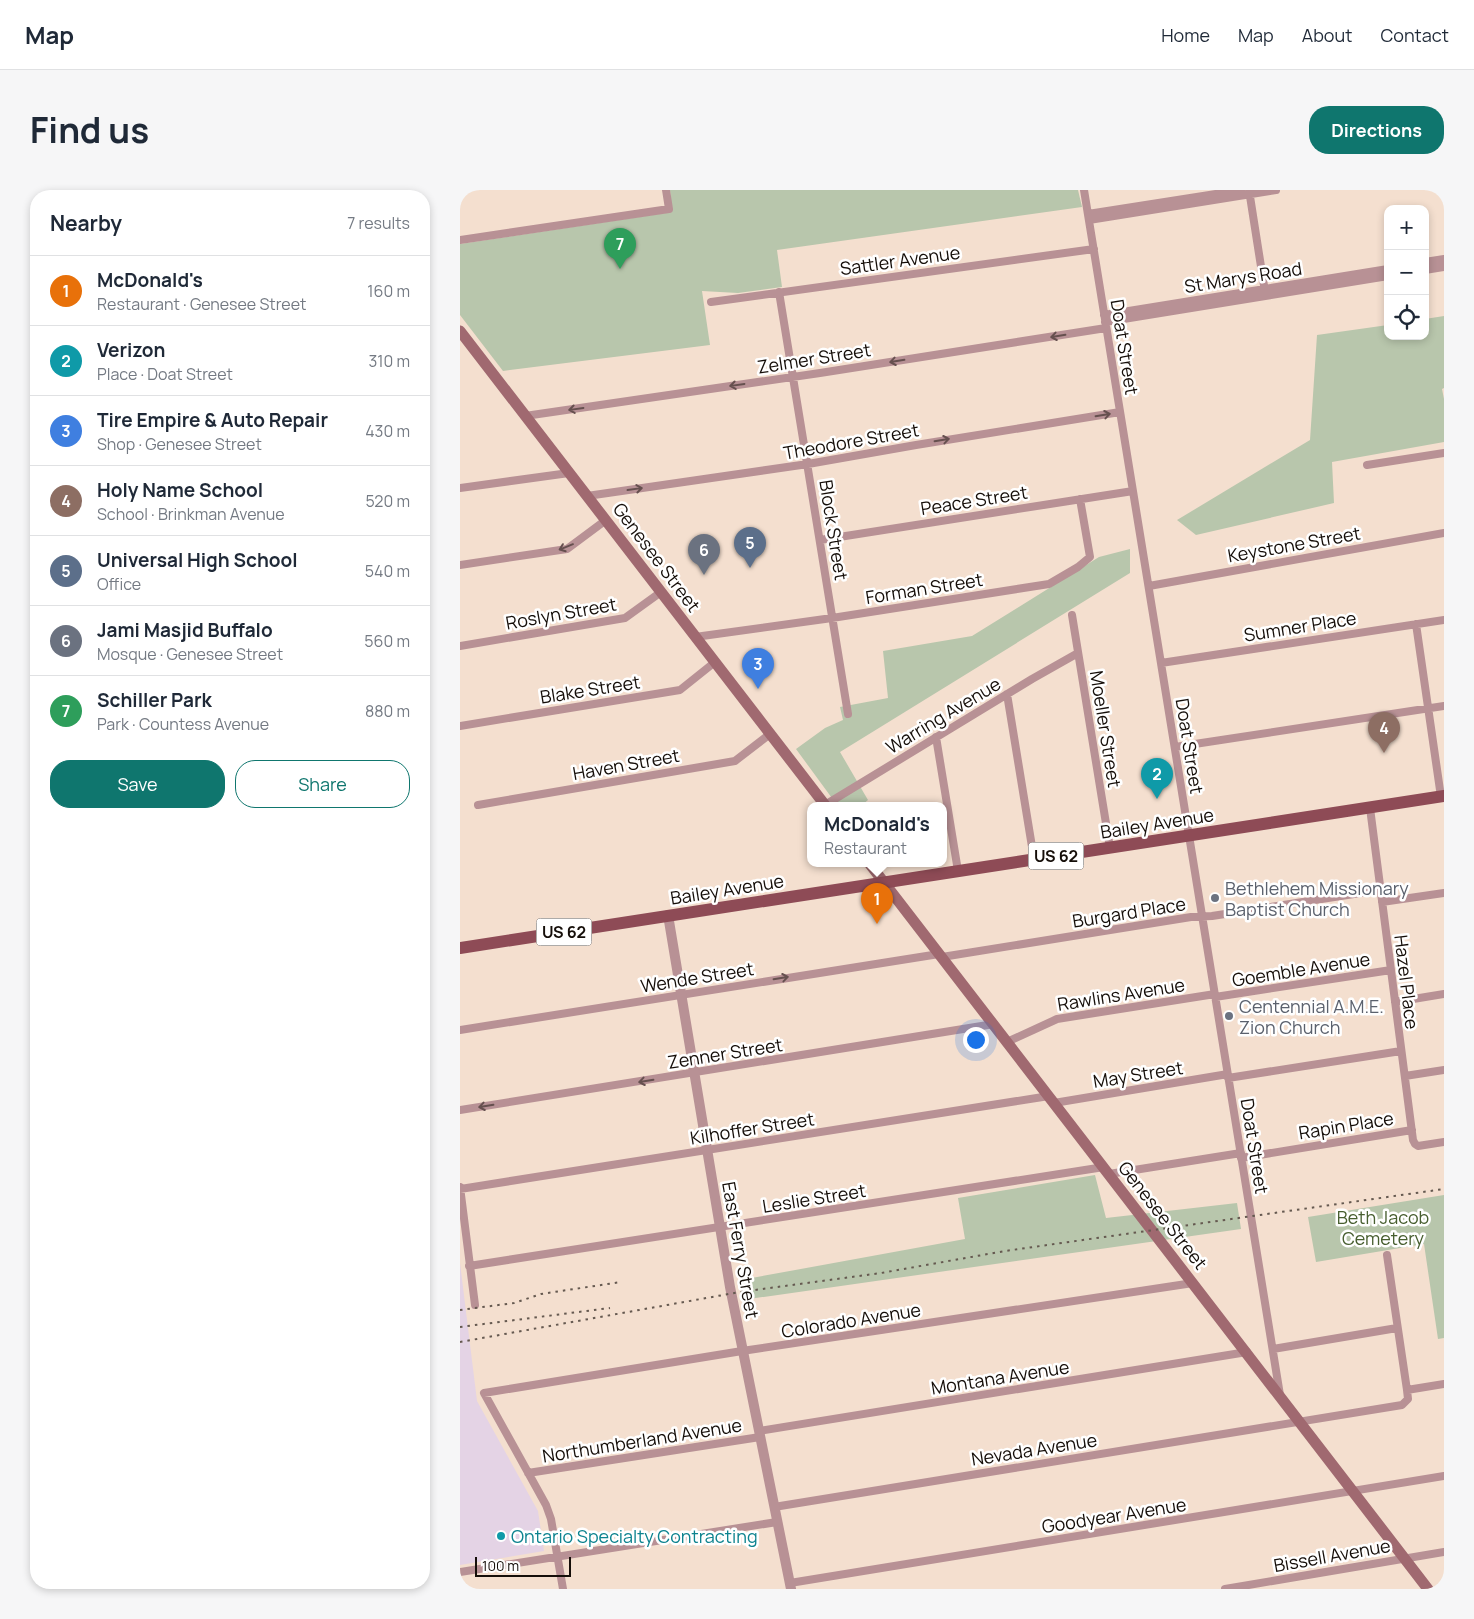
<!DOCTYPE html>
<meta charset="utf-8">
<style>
:root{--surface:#fff;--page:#f6f6f7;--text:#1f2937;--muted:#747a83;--line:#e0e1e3;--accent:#0f766e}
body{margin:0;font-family:Manrope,sans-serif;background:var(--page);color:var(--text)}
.controls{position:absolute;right:15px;top:15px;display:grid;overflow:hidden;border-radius:10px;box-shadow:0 2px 8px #0003}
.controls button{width:45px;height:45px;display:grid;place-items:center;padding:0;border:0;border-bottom:1px solid var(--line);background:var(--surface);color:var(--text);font:25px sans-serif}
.scale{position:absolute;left:15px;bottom:12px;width:96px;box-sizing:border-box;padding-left:5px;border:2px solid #150e09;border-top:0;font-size:14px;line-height:18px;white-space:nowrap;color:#150e09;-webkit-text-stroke:4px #fff;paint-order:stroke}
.you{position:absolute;left:515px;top:849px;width:18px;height:18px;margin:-12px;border:4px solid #fff;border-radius:50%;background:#1a73e8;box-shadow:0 0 0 8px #1a73e833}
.badge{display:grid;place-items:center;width:32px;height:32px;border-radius:50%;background:var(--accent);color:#fff;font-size:16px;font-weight:700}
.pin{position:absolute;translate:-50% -41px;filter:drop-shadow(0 1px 2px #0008)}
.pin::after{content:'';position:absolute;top:26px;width:18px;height:15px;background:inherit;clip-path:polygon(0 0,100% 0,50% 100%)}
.popup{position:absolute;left:347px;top:612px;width:140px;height:65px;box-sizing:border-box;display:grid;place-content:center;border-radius:10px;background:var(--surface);filter:drop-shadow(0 1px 4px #0005);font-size:16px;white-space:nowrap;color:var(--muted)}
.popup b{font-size:19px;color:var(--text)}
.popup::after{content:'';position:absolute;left:50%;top:100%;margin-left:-10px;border:10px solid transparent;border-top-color:var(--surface)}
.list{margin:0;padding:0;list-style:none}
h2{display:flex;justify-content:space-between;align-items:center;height:65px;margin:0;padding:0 20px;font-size:21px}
h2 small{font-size:16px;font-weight:400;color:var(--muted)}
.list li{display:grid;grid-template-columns:32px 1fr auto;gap:15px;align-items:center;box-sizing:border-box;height:70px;padding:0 20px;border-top:1px solid var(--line)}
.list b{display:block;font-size:19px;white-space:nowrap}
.list p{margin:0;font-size:16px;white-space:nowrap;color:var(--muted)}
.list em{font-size:16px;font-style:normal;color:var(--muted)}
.actions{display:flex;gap:10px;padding:15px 20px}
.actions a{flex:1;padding:11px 0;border:1px solid var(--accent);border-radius:20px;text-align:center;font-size:18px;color:var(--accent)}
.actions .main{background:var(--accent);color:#fff}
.icon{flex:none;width:28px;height:28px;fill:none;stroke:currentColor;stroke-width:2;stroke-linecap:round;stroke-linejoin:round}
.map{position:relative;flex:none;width:984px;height:1399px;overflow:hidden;border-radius:20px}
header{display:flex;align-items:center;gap:30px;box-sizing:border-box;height:70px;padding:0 25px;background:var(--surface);border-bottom:1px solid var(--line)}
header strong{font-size:24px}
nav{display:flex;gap:28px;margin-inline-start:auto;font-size:18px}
.intro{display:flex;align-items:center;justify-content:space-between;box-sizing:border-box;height:120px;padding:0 30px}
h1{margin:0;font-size:35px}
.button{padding:12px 22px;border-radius:20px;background:var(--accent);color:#fff;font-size:18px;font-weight:700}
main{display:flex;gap:30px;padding:0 30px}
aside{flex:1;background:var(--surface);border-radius:20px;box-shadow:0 2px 8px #0003}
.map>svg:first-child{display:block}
.industrial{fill:#e4d3e5}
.green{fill:#b8c6ac}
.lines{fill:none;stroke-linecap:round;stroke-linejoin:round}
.minor{stroke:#b89195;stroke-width:8}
.tertiary{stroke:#b89195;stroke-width:10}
.secondary{stroke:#a06970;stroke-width:11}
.primary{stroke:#8e4b56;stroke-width:12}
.rail{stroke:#655950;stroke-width:2;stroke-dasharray:2.5 5;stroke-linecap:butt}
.oneway{stroke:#66504f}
.worship-dot{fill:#6b7280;stroke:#fff;stroke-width:2}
.culture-dot{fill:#0f9aa8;stroke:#fff;stroke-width:2}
.labels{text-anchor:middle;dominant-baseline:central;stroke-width:5;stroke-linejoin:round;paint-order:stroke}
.shield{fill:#fff;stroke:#5b5653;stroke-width:1}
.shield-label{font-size:16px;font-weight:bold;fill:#150e09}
.street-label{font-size:18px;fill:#150e09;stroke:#fff}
.worship-label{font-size:18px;fill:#5b616d;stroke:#fff;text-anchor:start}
.park-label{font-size:18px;fill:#475e2f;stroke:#fff}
.culture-label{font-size:18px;fill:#0d838f;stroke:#fff;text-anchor:start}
</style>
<header>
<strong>Map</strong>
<nav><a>Home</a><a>Map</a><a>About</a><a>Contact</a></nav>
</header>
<div class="intro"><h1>Find us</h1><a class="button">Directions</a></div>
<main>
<aside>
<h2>Nearby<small>7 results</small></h2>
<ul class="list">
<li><span class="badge" style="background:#e8710a">1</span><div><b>McDonald's</b><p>Restaurant · Genesee Street</p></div><em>160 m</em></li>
<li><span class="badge" style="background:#0f9aa8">2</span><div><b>Verizon</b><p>Place · Doat Street</p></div><em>310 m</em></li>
<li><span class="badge" style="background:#3f7fe0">3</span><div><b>Tire Empire &amp; Auto Repair</b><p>Shop · Genesee Street</p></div><em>430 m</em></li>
<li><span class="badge" style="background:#8d6e63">4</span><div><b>Holy Name School</b><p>School · Brinkman Avenue</p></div><em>520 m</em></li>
<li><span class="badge" style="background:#5c6f8a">5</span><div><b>Universal High School</b><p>Office</p></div><em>540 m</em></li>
<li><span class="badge" style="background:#6b7280">6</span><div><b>Jami Masjid Buffalo</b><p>Mosque · Genesee Street</p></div><em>560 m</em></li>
<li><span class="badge" style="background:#2e9e5b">7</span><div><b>Schiller Park</b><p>Park · Countess Avenue</p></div><em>880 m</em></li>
</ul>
<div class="actions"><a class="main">Save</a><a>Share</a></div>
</aside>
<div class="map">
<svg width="984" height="1399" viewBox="0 0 984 1399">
<rect width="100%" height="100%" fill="#f4dfcf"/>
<path class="industrial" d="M0,1073l17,138 61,110 6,40 -84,14z"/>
<path class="green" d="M210,0h408l4,17 -305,43 5,37 -44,6 -36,-2 8,54 -207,26 -43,-56v-71l212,-32z
M984,126v72l-2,1 2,10v43l-112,20 2,41 -138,32 -19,-15 133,-80 7,-105 71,-10v11h37v-17z
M670,359v24l-290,179 28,48 -6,5h-25l-41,-56 29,-21 18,-8 -3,-13 48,-9 -5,-47 89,-15 127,-79z
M635,985l11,43 131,-15 4,26 -492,70 -3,-20 219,-40 -7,-41z
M984,1005v143l-6,1 -14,-95 -108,18 -8,-45z"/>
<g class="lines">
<path class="minor" d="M624,0l196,1205
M789,0l16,102
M628,24l153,-24
M629,30l187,-30
M0,50l209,-31 -3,-19
M965,72l19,-3
M965,80l19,-3
M319,102l69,422
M251,112l383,-53
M644,125l284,-46
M645,132l283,-46
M65,226l295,-43 286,-45
M907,275l77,-12
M0,298l109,-15
M127,306l221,-32 108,-19 204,-33
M360,350l313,-49
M0,375l107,-16 39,-29
M689,396l295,-53
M612,425l38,233
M956,434l25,173
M235,447l137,-19 217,-34 29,-17 12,-10 -10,-58
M0,456l165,-28 36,-26
M701,473l283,-43
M547,504l27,165
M0,536l220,-36 35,-28
M476,547l22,134
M715,557l269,-41
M18,615l257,-44 35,-27
M365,615l207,-126 46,-26
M910,618l43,332 2,4 3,2 26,-4
M922,712l62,-9
M482,767l249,-40 21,-1 168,-26
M755,807l176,-27
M935,812l49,-8
M0,840l479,-76
M547,852l50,-23 158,-25
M945,886l39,-6
M768,888l173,-27
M594,913l174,-29
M0,920l534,-86
M781,968l171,-28
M649,984l132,-21
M0,997l15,118
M0,999l589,-93
M927,1065l20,135
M9,1076l635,-99
M813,1159l124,-21
M299,1241l488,-79
M68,1283l232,-36
M314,1317l628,-102 6,-6 -1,-9 37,-6
M0,1382l317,-50
M330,1393l654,-107
M103,1399l-12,-70 -5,-14 -62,-112 258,-42 451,-68
M765,1399l219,-37"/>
<path class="tertiary" d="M208,725l62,372 61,302"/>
<path class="secondary" d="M0,141l365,474
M409,673l559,726"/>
<path class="primary" d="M0,758l984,-152"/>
<path class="rail" d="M0,1120l54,-7 27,-9 80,-12
M0,1137l150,-19
M0,1152l280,-50 141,-19 124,-22 439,-62"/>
</g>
<defs><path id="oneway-shaft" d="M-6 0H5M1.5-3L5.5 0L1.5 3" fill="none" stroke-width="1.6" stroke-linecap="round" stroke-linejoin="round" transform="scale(1.25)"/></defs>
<g class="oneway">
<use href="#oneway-shaft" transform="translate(598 146) rotate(171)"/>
<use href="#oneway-shaft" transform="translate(437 171) rotate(171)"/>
<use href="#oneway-shaft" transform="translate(277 195) rotate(172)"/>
<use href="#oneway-shaft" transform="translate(116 219) rotate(172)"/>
<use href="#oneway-shaft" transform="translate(643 225) rotate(-9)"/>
<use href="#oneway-shaft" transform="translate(482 250) rotate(-9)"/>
<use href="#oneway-shaft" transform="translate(175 299) rotate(-8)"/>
<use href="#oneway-shaft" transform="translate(106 357) rotate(158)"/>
<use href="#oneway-shaft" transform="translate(321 788) rotate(-9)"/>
<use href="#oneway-shaft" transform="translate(186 891) rotate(171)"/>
<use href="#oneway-shaft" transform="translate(26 916) rotate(171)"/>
</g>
<g class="worship-dot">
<circle cx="755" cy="708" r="5"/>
<circle cx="769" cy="826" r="5"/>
</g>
<circle class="culture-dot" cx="41" cy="1346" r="5"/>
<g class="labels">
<g class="shield">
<rect x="568.5" y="652.5" width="55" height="27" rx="4"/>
<rect x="76.5" y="728.5" width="55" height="27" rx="4"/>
</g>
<g class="shield-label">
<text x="596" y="666">US 62</text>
<text x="104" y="742">US 62</text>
</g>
<g class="street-label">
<text transform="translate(440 70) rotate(-8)">Sattler Avenue</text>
<text transform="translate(783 87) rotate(-9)">St Marys Road</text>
<text transform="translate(665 157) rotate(81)">Doat Street</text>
<text transform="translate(354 168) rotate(-9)">Zelmer Street</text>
<text transform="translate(391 251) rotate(-10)">Theodore Street</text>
<text transform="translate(514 310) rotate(-9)">Peace Street</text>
<text transform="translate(374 340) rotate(81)">Block Street</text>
<text transform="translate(834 354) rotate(-10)">Keystone Street</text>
<text transform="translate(197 367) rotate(53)">Genesee Street</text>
<text transform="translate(464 398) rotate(-9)">Forman Street</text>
<text transform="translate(101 423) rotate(-10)">Roslyn Street</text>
<text transform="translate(840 436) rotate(-9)">Sumner Place</text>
<text transform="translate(130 499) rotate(-9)">Blake Street</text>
<text transform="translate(483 525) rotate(-31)">Warring Avenue</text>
<text transform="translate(646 539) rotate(81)">Moeller Street</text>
<text transform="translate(730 556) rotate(81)">Doat Street</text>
<text transform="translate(166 574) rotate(-10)">Haven Street</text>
<text transform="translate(697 633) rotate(-9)">Bailey Avenue</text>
<text transform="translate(267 699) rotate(-9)">Bailey Avenue</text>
<text transform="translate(669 722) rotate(-9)">Burgard Place</text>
<text transform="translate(841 779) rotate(-9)">Goemble Avenue</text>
<text transform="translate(237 787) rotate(-9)">Wende Street</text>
<text transform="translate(947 792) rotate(83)">Hazel Place</text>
<text transform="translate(661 804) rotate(-9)">Rawlins Avenue</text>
<text transform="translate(265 863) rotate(-9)">Zenner Street</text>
<text transform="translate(678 884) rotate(-9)">May Street</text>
<text transform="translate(886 935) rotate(-9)">Rapin Place</text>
<text transform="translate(292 938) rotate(-9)">Kilhoffer Street</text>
<text transform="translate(795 956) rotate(81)">Doat Street</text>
<text transform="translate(354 1008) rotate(-9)">Leslie Street</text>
<text transform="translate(703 1025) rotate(52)">Genesee Street</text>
<text transform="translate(281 1060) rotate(80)">East Ferry Street</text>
<text transform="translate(391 1130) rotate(-9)">Colorado Avenue</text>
<text transform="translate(540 1187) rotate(-9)">Montana Avenue</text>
<text transform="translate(182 1250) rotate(-9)">Northumberland Avenue</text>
<text transform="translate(574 1259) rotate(-9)">Nevada Avenue</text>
<text transform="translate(654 1325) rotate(-9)">Goodyear Avenue</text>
<text transform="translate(872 1365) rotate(-10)">Bissell Avenue</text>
</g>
<g class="worship-label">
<text x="765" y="698">Bethlehem Missionary<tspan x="765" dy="21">Baptist Church</tspan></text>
<text x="779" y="816">Centennial A.M.E.<tspan x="779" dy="21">Zion Church</tspan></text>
</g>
<g class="park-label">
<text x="923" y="1027">Beth Jacob<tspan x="923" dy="21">Cemetery</tspan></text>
</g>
<g class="culture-label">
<text x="51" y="1346">Ontario Specialty Contracting</text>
</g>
</g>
</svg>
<div class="controls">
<button>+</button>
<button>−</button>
<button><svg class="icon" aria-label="locate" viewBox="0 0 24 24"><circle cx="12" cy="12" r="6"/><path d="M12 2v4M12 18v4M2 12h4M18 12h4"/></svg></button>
</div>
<div class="scale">100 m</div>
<div class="you"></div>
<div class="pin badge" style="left:417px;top:734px;background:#e8710a">1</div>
<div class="popup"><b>McDonald's</b>Restaurant</div>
<div class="pin badge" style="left:697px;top:609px;background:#0f9aa8">2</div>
<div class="pin badge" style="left:298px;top:499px;background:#3f7fe0">3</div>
<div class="pin badge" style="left:924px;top:563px;background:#8d6e63">4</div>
<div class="pin badge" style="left:290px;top:378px;background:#5c6f8a">5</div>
<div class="pin badge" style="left:244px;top:385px;background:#6b7280">6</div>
<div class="pin badge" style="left:160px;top:79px;background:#2e9e5b">7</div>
</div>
</main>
